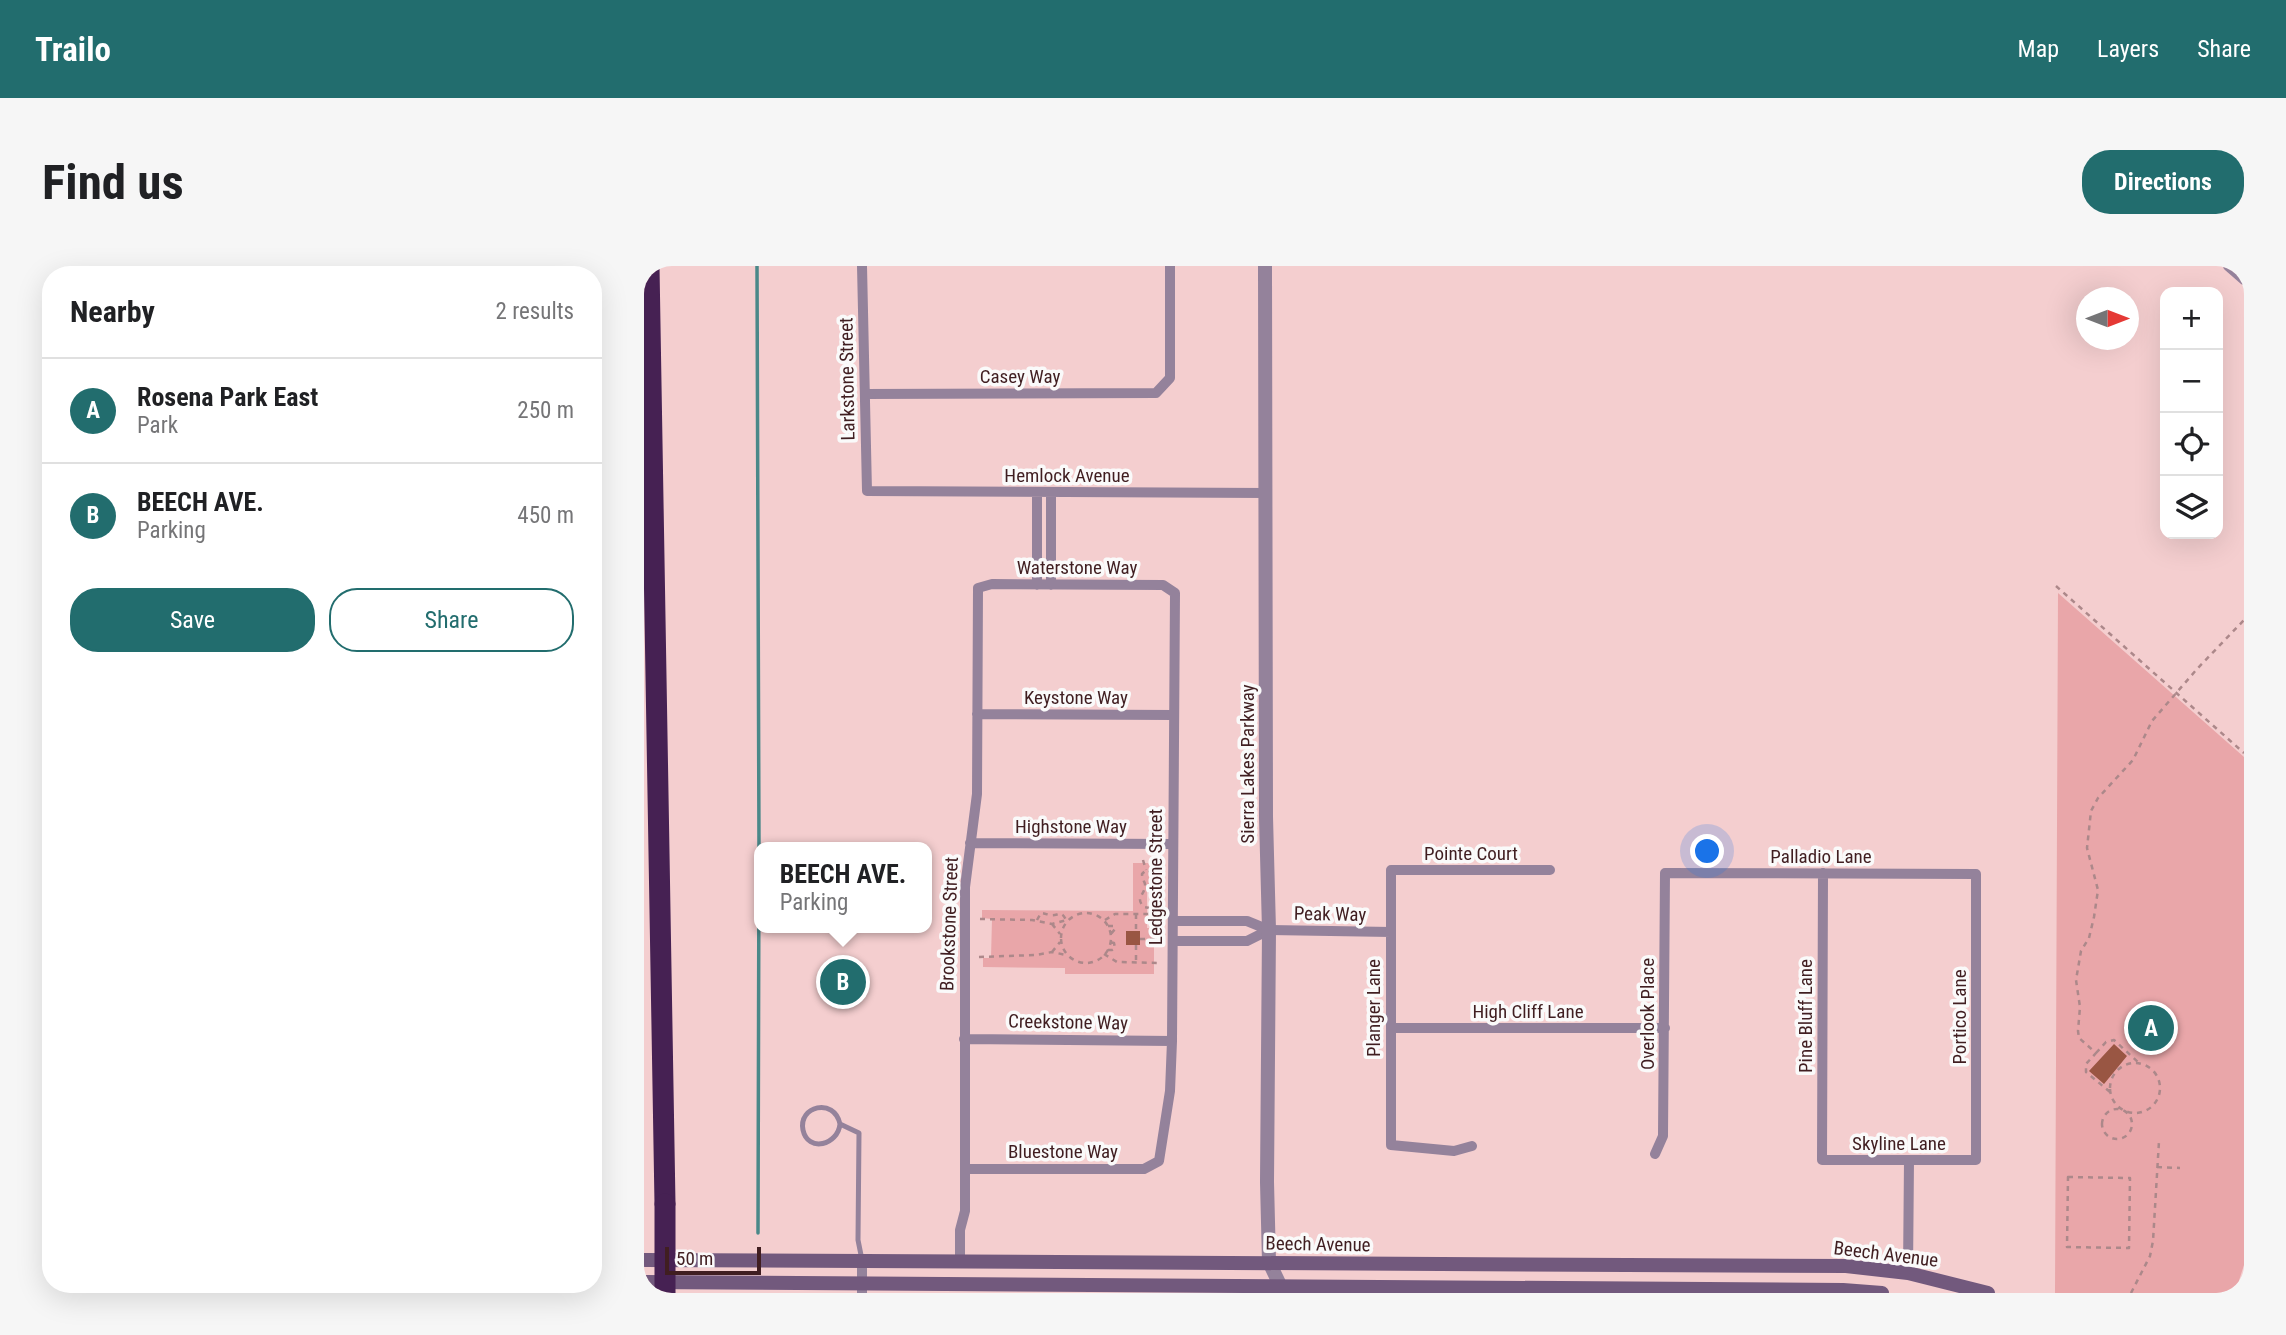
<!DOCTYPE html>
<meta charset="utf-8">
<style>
:root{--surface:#fff;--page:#f6f6f6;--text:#202124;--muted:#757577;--line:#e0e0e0;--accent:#226d6e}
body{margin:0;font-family:"Roboto Condensed",sans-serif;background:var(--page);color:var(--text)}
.controls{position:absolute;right:21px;top:21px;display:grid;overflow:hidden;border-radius:14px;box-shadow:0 7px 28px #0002}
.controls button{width:63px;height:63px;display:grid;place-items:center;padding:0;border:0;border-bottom:2px solid var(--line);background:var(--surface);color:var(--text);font:35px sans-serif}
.compass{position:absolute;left:1432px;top:21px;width:63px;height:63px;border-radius:50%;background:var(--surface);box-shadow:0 7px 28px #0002;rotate:90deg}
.scale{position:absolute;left:21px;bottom:18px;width:96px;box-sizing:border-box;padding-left:7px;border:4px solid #401e21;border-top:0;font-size:19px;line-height:24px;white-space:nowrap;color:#401e21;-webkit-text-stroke:5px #fafafa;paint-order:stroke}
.you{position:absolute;left:1064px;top:586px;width:24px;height:24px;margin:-18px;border:5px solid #fff;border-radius:50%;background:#1a73e8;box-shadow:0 0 0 10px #1a73e833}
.badge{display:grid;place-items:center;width:46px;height:46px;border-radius:50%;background:var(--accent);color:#fff;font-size:23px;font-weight:700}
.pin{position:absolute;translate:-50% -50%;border:4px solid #fff;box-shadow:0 2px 7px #0006}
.popup{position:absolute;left:110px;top:576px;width:178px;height:91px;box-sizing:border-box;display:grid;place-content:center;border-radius:14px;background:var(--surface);filter:drop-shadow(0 2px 5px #0005);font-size:23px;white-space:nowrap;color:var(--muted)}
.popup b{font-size:26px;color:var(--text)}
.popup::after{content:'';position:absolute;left:50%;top:100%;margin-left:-14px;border:14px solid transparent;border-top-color:var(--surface)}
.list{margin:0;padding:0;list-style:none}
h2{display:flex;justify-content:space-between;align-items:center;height:91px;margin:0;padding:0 28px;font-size:30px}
h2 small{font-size:23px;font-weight:400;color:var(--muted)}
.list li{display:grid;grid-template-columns:46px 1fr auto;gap:21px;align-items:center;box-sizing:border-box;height:105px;padding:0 28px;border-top:2px solid var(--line)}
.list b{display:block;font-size:26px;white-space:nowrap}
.list p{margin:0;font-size:23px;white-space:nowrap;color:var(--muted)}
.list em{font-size:23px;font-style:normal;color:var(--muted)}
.actions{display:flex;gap:14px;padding:21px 28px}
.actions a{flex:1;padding:16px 0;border:2px solid var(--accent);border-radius:28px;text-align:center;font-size:24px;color:var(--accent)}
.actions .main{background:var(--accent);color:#fff}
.icon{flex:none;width:38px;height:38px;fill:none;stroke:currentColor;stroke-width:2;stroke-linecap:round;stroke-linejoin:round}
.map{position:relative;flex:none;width:1600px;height:1027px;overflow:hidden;border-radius:28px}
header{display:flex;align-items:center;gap:42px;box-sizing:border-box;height:98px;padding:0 35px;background:var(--accent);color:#fff}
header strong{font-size:33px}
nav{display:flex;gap:38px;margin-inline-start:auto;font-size:24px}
.intro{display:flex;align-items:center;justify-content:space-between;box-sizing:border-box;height:168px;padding:0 42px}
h1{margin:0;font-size:49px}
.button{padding:18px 32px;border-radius:28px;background:var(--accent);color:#fff;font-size:24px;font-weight:700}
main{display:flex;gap:42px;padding:0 42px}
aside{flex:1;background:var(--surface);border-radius:28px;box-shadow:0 7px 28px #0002}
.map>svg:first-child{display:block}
.green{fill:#e9a6a9}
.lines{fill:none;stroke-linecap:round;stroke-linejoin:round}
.stream{stroke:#4a8889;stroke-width:3.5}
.building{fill:#995643}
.path{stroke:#ac888a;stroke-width:2.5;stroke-dasharray:5 5;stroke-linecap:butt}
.service{stroke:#94829b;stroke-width:5}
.minor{stroke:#94829b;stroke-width:10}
.tertiary{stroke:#94829b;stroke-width:14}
.secondary{stroke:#72597d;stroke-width:14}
.motorway{stroke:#462153;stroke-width:21}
.motorway-bridge{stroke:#462153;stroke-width:21}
.labels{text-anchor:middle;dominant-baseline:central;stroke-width:7;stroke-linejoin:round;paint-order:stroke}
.street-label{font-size:19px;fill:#401e21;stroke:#fafafa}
</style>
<header>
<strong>Trailo</strong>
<nav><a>Map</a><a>Layers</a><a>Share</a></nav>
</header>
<div class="intro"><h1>Find us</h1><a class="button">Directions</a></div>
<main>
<aside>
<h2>Nearby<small>2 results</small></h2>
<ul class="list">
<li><span class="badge">A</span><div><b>Rosena Park East</b><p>Park</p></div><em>250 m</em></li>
<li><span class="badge">B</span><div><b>BEECH AVE.</b><p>Parking</p></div><em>450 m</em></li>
</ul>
<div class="actions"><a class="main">Save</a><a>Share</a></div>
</aside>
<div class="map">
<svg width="1600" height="1027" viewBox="0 0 1600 1027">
<rect width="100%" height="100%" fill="#f4cecf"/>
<path class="green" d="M1414,327l186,164v508l-9,28h-180z
M489,597h15l7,7v20h-8v38h7v46h-89v-6l-82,-1v-9h8l1,-39 -10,-1v-8l151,1z"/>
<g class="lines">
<path class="stream" d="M113,0l2,581
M114,967l1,-383"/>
</g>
<path class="building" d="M482,665h14v14h-14z
M1470,778l13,12 -23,28 -15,-13z"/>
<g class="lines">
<path class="path" d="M1412,320l188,167
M499,594l3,10
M506,642l-6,-1c-10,-10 2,-12 1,-23 -1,-3 -3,-6 -3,-10l4,-4 11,4
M417 672a25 25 0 1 1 50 0a25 25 0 1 1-50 0Z
M492,648v17
M336,653l52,1 20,4 15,-4
M393,654l4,-7c3,0 5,1 8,2 9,2 12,-6 17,5
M461,654l10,-6h35
M408,658l8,10
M464,660h6l1,3 -4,5
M496,673h17
M492,679v18
M464,684h4l3,-2 -1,-5 -4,-1
M408,686l8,-10
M460,688l13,8 40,1
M335,691l57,-2 16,-3 14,3
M1452,787l10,-11 8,-2 25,23
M1466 822a25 25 0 1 1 50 0a25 25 0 1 1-50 0Z
M1466,826l-24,-20v-8l10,-11 -17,-15 -1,-7 2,-24 -4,-27 5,-29 8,-13 5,-21 4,-27 -11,-42 4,-37 7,-13 35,-38 19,-39 45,-52 47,-49
M1458 858a15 15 0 1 1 30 0a15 15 0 1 1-30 0Z
M1513,901l23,1
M1424,911l62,1 -1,70 -62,-1z
M1487,1027l19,-37 3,-15 6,-100"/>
<path class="service" d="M196,858c-2,21 -32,29 -37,6 -5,-24 31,-33 37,-6l19,9 -1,107 4,20"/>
<path class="minor" d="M218,0l5,225 399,2
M1584,0l16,14
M221,128l291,-1 14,-15v-112
M393,319v-93
M407,319v-93
M333,448l197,1
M326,577l203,1
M529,655h74l22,9 122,2
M529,675h74l22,-11
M747,762h274
M320,773l208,2
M828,880l-18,5 -63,-6v-275h159
M1011,888l8,-18 2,-263 311,1v286h-154l1,-287
M316,995v-31l5,-19v-324l12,-93 1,-206 14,-4 171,1 12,8 -3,448 -2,50 -11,70 -15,8h-179
M1264,1007l1,-113
M218,1027v-33"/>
<path class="tertiary" d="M621,0l1,551 3,113 -2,252 2,80 12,25 1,6"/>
<path class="secondary" d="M0,994l1202,6 62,7 80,20
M0,1016l1199,8 39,3"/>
<path class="motorway" d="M5,0l16,938"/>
<path class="motorway-bridge" d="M21,938v89"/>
</g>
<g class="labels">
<g class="street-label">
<text x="376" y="110">Casey Way</text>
<text transform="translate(203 113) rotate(-91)">Larkstone Street</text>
<text x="423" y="209">Hemlock Avenue</text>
<text x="433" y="301">Waterstone Way</text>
<text x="432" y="431">Keystone Way</text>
<text transform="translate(603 498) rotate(-90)">Sierra Lakes Parkway</text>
<text x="427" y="560">Highstone Way</text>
<text x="827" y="587">Pointe Court</text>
<text x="1177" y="590">Palladio Lane</text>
<text transform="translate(511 611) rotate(-90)">Ledgestone Street</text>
<text transform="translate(686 648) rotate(1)">Peak Way</text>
<text transform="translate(305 658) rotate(-88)">Brookstone Street</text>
<text transform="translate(729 742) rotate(-90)">Planger Lane</text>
<text x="884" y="745">High Cliff Lane</text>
<text transform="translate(1003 748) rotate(-90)">Overlook Place</text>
<text transform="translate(1161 750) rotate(-90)">Pine Bluff Lane</text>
<text transform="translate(1315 751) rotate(-90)">Portico Lane</text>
<text transform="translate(424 756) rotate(1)">Creekstone Way</text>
<text x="1255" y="877">Skyline Lane</text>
<text x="419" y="885">Bluestone Way</text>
<text transform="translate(674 978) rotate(1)">Beech Avenue</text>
<text transform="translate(1242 988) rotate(7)">Beech Avenue</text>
</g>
</g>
</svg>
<div class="controls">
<button>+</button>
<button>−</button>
<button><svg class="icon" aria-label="locate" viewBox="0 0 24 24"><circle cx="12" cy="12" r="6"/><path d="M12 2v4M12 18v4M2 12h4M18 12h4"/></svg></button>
<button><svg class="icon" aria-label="layers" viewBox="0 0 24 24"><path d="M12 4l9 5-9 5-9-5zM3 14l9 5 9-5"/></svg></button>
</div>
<svg class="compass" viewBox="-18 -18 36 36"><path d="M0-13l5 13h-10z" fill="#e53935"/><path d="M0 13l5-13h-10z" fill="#757577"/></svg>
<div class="scale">50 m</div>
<div class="you"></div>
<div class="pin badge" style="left:1507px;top:762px">A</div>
<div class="pin badge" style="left:199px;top:716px">B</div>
<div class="popup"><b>BEECH AVE.</b>Parking</div>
</div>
</main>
